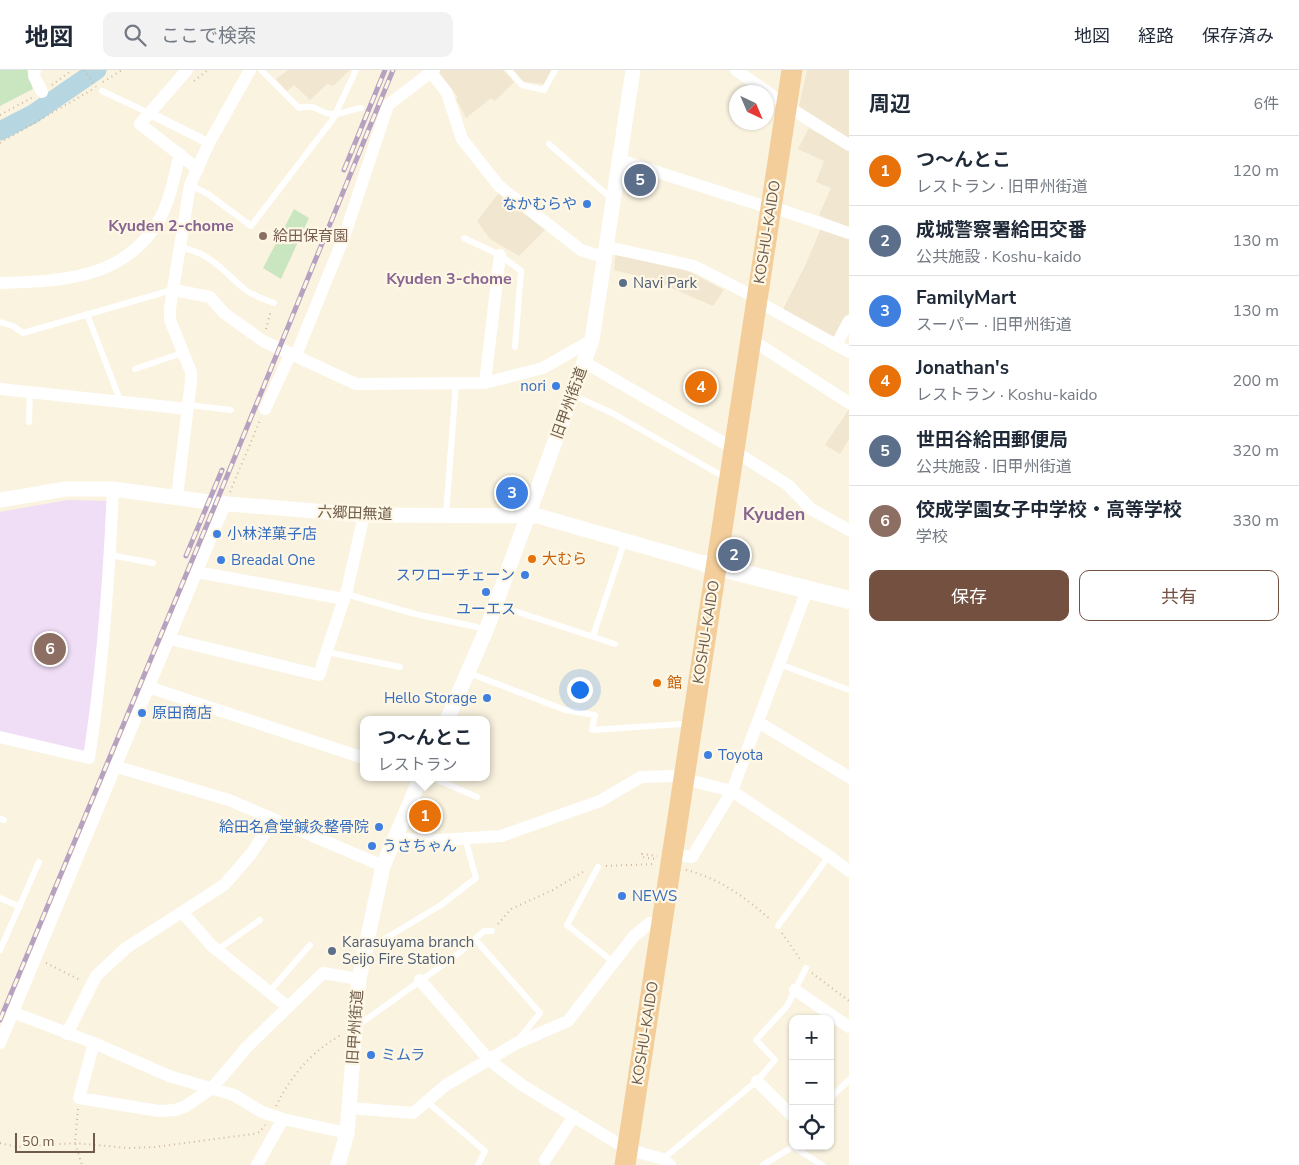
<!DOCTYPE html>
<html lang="ja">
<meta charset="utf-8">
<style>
:root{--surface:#fff;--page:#f2f2f3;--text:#1f2937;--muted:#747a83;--line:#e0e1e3;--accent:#745040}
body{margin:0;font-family:"Nunito Sans","Noto Sans JP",sans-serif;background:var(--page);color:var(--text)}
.controls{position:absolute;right:15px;bottom:15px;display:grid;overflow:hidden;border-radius:10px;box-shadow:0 1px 4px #0004}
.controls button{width:45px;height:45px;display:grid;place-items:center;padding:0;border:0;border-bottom:1px solid var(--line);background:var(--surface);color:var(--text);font:25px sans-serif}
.compass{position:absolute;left:729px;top:15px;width:45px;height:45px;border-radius:50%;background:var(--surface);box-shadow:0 1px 4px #0004;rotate:136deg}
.scale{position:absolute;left:15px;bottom:12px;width:80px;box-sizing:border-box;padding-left:5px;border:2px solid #6e5b49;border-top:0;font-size:14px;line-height:18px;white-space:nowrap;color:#6e5b49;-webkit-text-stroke:4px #fef7e5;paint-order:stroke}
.you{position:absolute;left:579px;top:619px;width:18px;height:18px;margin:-12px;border:4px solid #fff;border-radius:50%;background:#1a73e8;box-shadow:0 0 0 8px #1a73e833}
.badge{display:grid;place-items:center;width:32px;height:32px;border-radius:50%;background:var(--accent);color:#fff;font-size:16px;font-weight:700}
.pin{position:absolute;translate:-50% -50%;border:2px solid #fff;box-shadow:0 1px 5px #0006}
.popup{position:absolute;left:360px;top:646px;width:130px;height:65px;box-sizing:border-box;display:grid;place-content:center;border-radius:10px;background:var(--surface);filter:drop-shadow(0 1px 4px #0005);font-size:16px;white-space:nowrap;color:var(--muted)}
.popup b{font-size:19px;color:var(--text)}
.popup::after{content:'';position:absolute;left:50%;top:100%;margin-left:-10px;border:10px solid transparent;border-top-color:var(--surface)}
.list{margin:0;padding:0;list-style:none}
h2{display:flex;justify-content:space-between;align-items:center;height:65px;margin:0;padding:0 20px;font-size:21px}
h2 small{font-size:16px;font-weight:400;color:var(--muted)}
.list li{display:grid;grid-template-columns:32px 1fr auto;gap:15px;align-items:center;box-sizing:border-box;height:70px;padding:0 20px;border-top:1px solid var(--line)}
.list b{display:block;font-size:19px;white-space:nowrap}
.list p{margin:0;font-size:16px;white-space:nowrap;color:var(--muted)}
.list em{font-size:16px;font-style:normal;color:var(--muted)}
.actions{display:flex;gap:10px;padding:15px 20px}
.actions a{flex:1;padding:11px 0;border:1px solid var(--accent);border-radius:10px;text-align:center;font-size:18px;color:var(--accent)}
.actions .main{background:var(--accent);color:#fff}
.icon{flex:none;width:28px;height:28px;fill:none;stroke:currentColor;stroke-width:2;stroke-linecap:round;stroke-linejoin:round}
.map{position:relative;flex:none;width:849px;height:1095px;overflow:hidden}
header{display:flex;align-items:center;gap:30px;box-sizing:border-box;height:70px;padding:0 25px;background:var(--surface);border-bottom:1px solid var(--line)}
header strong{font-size:24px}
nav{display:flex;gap:28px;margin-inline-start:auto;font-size:18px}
.search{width:350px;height:45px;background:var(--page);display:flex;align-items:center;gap:12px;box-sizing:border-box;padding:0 18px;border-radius:10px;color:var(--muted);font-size:19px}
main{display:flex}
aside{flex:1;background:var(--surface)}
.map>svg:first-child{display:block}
.residential{fill:#f1e6cf}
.education{fill:#f0ddf6}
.green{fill:#cae6c0}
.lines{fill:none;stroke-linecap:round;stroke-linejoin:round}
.river{stroke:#b6d6e1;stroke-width:19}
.path{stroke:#d1b89d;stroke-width:2;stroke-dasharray:1 4;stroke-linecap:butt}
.service{stroke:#fff;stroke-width:6}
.pedestrian{stroke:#fff;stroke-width:9}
.minor{stroke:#fff;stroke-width:12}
.tertiary{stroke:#fff;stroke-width:15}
.secondary{stroke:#fff;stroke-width:18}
.trunk{stroke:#f3ce9b;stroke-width:21}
.rail-casing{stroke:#b6a1c1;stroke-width:5}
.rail{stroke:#fef7e5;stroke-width:3;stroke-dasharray:9;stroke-linecap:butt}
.shop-dot{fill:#3f7fe0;stroke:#fef7e5;stroke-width:2}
.education-dot{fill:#8d6e63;stroke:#fef7e5;stroke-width:2}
.service-dot{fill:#5c6f8a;stroke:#fef7e5;stroke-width:2}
.food-dot{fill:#e8710a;stroke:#fef7e5;stroke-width:2}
.labels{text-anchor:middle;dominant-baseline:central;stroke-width:4.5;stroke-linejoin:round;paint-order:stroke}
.shop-label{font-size:15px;fill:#366cbe;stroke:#fef7e5;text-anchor:start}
.street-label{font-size:15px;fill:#6e5b49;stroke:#fef7e5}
.education-label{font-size:15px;fill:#785e54;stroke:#fef7e5;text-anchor:start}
.service-label{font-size:15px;fill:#4e5e75;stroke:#fef7e5;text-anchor:start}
.food-label{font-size:15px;fill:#c56008;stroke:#fef7e5;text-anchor:start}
.neighbourhood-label{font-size:16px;font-weight:bold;fill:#896592;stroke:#fef7e5}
.quarter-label{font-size:18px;font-weight:bold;fill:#896592;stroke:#fef7e5}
</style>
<header>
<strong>地図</strong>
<div class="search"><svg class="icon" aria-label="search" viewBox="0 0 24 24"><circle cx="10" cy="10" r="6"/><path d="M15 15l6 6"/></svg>ここで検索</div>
<nav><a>地図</a><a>経路</a><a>保存済み</a></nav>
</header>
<main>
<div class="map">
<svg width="849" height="1095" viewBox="0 0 849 1095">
<rect width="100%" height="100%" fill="#faf3e0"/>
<path class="residential" d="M288,0h62l-17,16 -6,-2 -17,16 -16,-15 -7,6 -11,-12z
M439,0h64l11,12 -19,19 -4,-3 -25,20 -10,-19 2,-2 -21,-25z
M512,0h41l-8,14 -21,-2z
M807,0h42v70l-51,-29z
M809,58l40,23v77l-30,-13 12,-27 -15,-6 8,-21 -26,-12z
M501,120l47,37 -29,29 -29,-17 -13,-18z
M822,156l27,12v76l-14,26 -53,-29 23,-45z
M616,182l62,14 46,24 -11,16 -60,-26 -39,-10z
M849,339v30l-9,15 -15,-9z"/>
<path class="education" d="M67,430l42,1 -5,104 -20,149 -84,-21v-221z"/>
<path class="green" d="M0,0h27l6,19 -33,17z
M294,139l15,9 -28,61 -18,-11z"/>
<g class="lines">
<path class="river" d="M0,61l33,-17 64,-44"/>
<path class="path" d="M84,0l12,17
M194,11l14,-11
M103,12l19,-12
M52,15l20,-15
M0,45l33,-18
M0,73l95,-55
M266,259l5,-19
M230,422l31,-74
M654,789l-12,-2v-3l15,2
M606,796l47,-2
M686,800c33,8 60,28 85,50
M498,854l13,-15 42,-19 33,-20
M782,863l20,29
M46,893l34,17
M812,903l37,28
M276,1036c16,-32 36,-55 67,-72
M78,1039l-3,34 7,22
M0,1073l17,4 58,-4 53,5 27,-1 98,-13 7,-2 5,-7"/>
<path class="service" d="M261,0l38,38c19,-5 20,6 34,6 9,1 18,-5 28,-6
M509,0l13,15 22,5 11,-20
M102,21l47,22
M549,74l63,55
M190,115l18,9 43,32 82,-107 23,-49
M464,168l36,17 21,16 -6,76
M181,178c26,3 42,22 61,39 8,8 22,12 32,16
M87,244l33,86
M0,252l13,4 10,7 149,-43
M135,299l47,-16
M573,325l41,19 105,60
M188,335l43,5
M29,352l1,-30
M446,444l10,-131
M110,485l43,8
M346,524l69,20 62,13
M496,535l119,39
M593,566l32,-96
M327,582l73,15
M779,594l70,26
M469,603l96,37 30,5 -3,15 89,-6
M431,707l46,20
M0,749l4,1
M598,797l-31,58 46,37
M0,828l20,9
M778,856l51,-70
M475,869l65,74 -21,26
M368,879l73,-44 35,-27 -11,-40
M0,880l39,-88
M217,880l43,-30
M269,922l41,-47
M357,956l101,-72 26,-23h8
M830,1028l19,-18
M426,1031l59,50 -7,14
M794,1077l28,18
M663,1089l94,-78 18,-21 -19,-20 31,-34 19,-38
M763,1095l31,-19"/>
<path class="pedestrian" d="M149,43l60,30"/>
<path class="minor" d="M35,0l-1,6 8,16
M187,0l-47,54 58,45
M736,0l51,36 62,39
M431,2l16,21 15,46 37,47 82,64 25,8
M620,90l140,45
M772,137l77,26
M607,177l87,19 53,27
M0,213c60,-2 121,-3 157,-59 13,-21 17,-47 23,-70
M174,220l36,7 14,16 39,28 93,43 129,-1 58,-15 49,-28
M757,231l92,51
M752,270l97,63
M836,275l13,-24
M296,285l48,-118 44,-132 46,-35
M584,292l140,81
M485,313l15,-128
M0,319l188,20
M265,339l26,-56
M734,381l54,34 23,24 38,21
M177,427l14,-116v-9l-21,-52v-12l20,-123 19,-42 41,-73
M197,502l147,27
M170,569l149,36 28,-85 17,-75
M148,617l216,71
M758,652l91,55
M0,667l89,21c14,-90 20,-178 24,-269
M114,696l115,34 154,66
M684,709l48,12 97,65 20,15
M395,769l44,1 62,-4 99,-35 41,-24 32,-1
M672,784l20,3 40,-66 75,-201
M182,842l30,34 76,61
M420,910l69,80 33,25 95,58
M795,920l54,37
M12,942l82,31 75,33 65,19 28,17 21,7 64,14
M67,964l29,-58 30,-28 98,-63 27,-31 23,-34
M0,973l225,-539
M94,973l-15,55 80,13 16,-1 11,-4 26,-18 35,-41 76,-74 36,6
M757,1011l36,36
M350,1038l63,5 33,-28 69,-41 53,-23 66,-85 16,-13
M627,1079l36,10 7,6
M545,1090l29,-44
M257,1095l26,-46"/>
<path class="tertiary" d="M0,430l66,-11h47l103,14 148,12 174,1 168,48
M447,650l40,-92 105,-288 41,-270
M338,1095l9,-32 12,-154 24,-113 38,-89"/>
<path class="secondary" d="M706,494l143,36"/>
<path class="trunk" d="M625,1095l167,-1095"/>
<g class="rail-casing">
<path id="rail" d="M344,100l41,-100
M186,486l36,-86
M0,950l216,-517 177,-433"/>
</g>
<use href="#rail" class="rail"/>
</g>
<g class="shop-dot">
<circle cx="587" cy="134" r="5"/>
<circle cx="556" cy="316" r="5"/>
<circle cx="217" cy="464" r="5"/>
<circle cx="221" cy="490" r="5"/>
<circle cx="525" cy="505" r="5"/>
<circle cx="486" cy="522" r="5"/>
<circle cx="487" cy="628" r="5"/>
<circle cx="142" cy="643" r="5"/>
<circle cx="708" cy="685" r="5"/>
<circle cx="379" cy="757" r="5"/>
<circle cx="372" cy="776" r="5"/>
<circle cx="622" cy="826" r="5"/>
<circle cx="371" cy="985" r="5"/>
</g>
<circle class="education-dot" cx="263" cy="166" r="5"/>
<g class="service-dot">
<circle cx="623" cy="213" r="5"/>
<circle cx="332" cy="881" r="5"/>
</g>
<g class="food-dot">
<circle cx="532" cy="489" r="5"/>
<circle cx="657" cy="613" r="5"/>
</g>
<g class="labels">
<g class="shop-label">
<text x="577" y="134" text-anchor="end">なかむらや</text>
<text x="546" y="316" text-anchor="end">nori</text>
<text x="227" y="464">小林洋菓子店</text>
<text x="231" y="490">Breadal One</text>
<text x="515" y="505" text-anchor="end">スワローチェーン</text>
<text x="486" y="539" text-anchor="middle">ユーエス</text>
<text x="477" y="628" text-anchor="end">Hello Storage</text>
<text x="152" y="643">原田商店</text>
<text x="718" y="685">Toyota</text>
<text x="369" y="757" text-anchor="end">給田名倉堂鍼灸整骨院</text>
<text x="382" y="776">うさちゃん</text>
<text x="632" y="826">NEWS</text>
<text x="381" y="985">ミムラ</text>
</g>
<g class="street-label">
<text transform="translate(767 162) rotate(-81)">KOSHU-KAIDO</text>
<text transform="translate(569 333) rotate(-70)">旧甲州街道</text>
<text transform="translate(355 443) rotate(2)">六郷田無道</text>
<text transform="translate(706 562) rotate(-81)">KOSHU-KAIDO</text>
<text transform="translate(355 957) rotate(-86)">旧甲州街道</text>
<text transform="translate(645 963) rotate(-81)">KOSHU-KAIDO</text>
</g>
<g class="education-label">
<text x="273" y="166">給田保育園</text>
</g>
<g class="service-label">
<text x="633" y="213">Navi Park</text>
<text x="342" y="872">Karasuyama branch<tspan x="342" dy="17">Seijo Fire Station</tspan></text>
</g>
<g class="food-label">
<text x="542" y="489">大むら</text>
<text x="667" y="613">館</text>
</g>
<g class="neighbourhood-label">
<text x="171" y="156">Kyuden 2-chome</text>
<text x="449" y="209">Kyuden 3-chome</text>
</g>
<g class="quarter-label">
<text x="774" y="444">Kyuden</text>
</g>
</g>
</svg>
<div class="controls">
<button>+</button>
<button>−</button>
<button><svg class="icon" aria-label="locate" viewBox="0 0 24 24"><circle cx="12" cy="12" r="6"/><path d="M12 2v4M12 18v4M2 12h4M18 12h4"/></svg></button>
</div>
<svg class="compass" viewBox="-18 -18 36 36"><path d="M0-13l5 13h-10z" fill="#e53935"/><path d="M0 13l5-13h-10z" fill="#747a83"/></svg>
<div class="scale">50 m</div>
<div class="you"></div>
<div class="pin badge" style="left:425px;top:746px;background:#e8710a">1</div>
<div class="popup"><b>つ～んとこ</b>レストラン</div>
<div class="pin badge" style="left:734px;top:485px;background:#5c6f8a">2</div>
<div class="pin badge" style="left:512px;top:423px;background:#3f7fe0">3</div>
<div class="pin badge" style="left:701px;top:317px;background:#e8710a">4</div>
<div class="pin badge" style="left:640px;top:110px;background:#5c6f8a">5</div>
<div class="pin badge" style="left:50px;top:579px;background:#8d6e63">6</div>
</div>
<aside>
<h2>周辺<small>6件</small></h2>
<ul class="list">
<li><span class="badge" style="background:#e8710a">1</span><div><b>つ～んとこ</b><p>レストラン · 旧甲州街道</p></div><em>120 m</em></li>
<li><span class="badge" style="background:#5c6f8a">2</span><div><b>成城警察署給田交番</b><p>公共施設 · Koshu-kaido</p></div><em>130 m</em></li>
<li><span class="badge" style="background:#3f7fe0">3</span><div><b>FamilyMart</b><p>スーパー · 旧甲州街道</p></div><em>130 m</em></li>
<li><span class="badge" style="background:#e8710a">4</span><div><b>Jonathan's</b><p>レストラン · Koshu-kaido</p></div><em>200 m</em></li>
<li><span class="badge" style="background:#5c6f8a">5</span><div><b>世田谷給田郵便局</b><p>公共施設 · 旧甲州街道</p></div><em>320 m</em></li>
<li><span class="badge" style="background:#8d6e63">6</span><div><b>佼成学園女子中学校・高等学校</b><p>学校</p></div><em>330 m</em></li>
</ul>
<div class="actions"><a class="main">保存</a><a>共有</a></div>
</aside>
</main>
